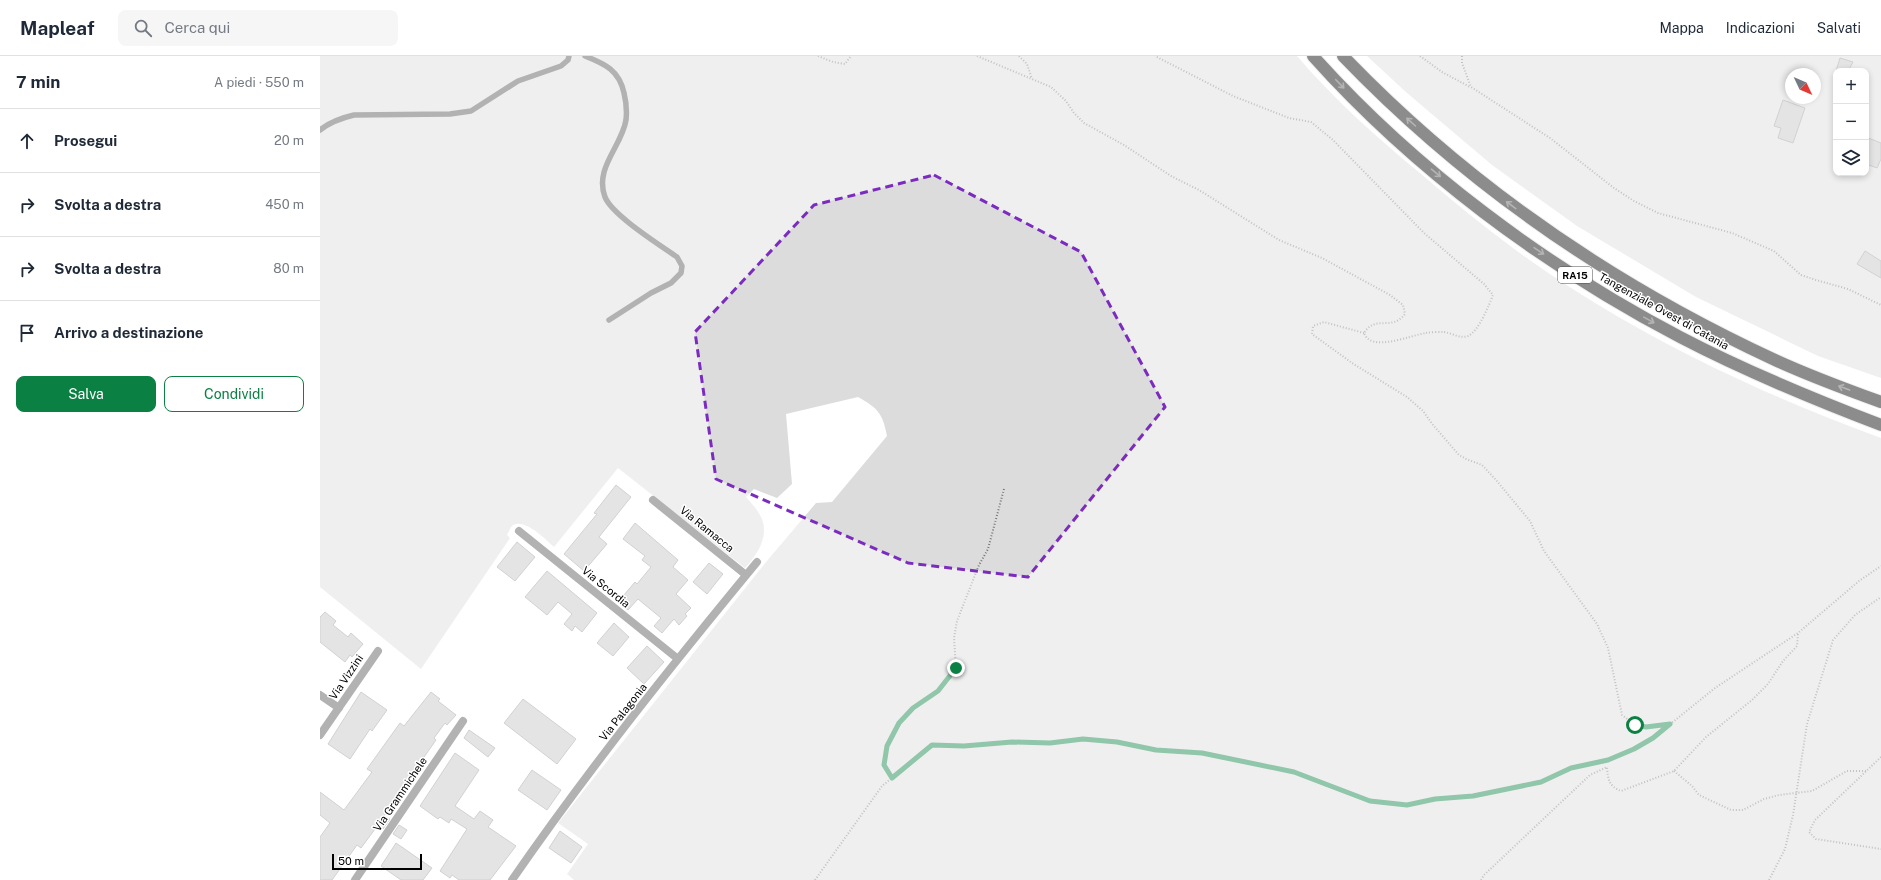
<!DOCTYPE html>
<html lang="it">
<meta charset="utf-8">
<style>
:root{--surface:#fff;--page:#f6f6f7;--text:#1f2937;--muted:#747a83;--line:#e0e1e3;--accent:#0b8043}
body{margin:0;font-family:"Public Sans",sans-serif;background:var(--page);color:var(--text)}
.controls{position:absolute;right:12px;top:12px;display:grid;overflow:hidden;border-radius:8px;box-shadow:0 2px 6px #0003}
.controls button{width:36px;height:36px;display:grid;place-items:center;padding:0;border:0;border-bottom:1px solid var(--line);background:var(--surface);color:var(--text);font:20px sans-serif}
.compass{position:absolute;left:1465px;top:12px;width:36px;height:36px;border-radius:50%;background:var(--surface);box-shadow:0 2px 6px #0003;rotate:134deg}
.scale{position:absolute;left:12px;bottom:10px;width:90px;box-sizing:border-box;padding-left:4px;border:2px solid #000;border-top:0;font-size:11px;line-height:14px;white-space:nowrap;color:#000;-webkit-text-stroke:3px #fff;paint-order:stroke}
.stop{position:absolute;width:12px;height:12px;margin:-9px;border:3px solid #0b8043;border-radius:50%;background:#fff}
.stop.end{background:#0b8043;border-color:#fff;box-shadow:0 1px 4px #0008}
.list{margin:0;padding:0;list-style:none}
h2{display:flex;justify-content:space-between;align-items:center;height:52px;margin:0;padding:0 16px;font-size:17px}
h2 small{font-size:13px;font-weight:400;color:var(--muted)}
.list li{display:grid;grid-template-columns:26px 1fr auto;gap:12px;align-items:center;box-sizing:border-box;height:64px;padding:0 16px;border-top:1px solid var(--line)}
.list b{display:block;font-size:15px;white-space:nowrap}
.list em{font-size:13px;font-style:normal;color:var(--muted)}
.actions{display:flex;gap:8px;padding:12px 16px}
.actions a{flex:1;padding:9px 0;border:1px solid var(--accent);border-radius:8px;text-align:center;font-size:14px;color:var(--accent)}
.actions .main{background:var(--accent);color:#fff}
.icon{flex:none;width:22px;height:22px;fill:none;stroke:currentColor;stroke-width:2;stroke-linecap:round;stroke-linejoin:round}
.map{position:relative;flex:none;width:1561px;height:824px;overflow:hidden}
header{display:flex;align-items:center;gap:24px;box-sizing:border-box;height:56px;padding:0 20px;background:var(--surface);border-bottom:1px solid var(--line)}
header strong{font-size:19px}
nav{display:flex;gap:22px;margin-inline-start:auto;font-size:14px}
.search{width:280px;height:36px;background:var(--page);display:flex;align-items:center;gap:10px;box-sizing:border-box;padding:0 14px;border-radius:8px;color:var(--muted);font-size:15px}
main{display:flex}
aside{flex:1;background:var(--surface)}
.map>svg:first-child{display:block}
.green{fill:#dcdcdc;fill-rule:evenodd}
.building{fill:#c4c4c4;stroke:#999}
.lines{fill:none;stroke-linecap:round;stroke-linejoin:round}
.highway-casing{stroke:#dbdbdb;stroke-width:14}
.path{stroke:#777;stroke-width:2;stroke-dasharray:1 2;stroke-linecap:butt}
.lane{stroke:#555;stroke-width:5.5}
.street{stroke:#555;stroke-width:8}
.highway{stroke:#000;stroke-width:12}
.oneway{stroke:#595959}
.route{stroke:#0b8043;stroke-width:5}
.marked{fill:none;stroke:#7b2cbf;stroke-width:3;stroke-dasharray:8 5;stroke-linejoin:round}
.labels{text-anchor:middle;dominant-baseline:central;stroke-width:3;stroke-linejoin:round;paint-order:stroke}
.shield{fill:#fff;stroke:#4c4c4c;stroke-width:1}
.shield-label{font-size:10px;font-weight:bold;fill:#000}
.street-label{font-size:11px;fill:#000;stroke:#fff}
</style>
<header>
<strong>Mapleaf</strong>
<div class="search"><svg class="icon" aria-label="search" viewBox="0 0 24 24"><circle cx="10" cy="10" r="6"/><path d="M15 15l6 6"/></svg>Cerca qui</div>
<nav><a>Mappa</a><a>Indicazioni</a><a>Salvati</a></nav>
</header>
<main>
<aside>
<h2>7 min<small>A piedi · 550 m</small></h2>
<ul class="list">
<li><svg class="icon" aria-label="ahead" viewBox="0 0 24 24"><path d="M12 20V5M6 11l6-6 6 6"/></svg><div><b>Prosegui</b></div><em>20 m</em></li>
<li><svg class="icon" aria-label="right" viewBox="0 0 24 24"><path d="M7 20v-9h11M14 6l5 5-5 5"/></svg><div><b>Svolta a destra</b></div><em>450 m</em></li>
<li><svg class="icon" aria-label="right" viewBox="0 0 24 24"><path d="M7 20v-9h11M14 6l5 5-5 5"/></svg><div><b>Svolta a destra</b></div><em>80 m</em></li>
<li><svg class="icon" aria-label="arrive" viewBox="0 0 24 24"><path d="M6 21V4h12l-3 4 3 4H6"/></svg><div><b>Arrivo a destinazione</b></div></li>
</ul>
<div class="actions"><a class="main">Salva</a><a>Condividi</a></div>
</aside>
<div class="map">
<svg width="1561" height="824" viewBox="0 0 1561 824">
<rect width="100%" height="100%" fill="#fff"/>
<path class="green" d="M0,0h977c37,43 79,81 123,117 31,27 63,53 97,78 110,80 236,140 364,187v442h-1307l-7,-6 21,-30 -30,-21 208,-261 50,-59 16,-1 55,-66c-4,-22 -9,-28 -29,-39l-72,17 6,70 -15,14 -23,-9 -8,8c5,6 12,13 15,20 9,19 -4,38 -16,51l-127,-100 -64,79c-8,-7 -32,-32 -43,-20 -1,2 -3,6 -4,8l3,3 -89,131 -101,-82z
M1047,0h514v322l-63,-22 -122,-59 -119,-71 -85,-61 -85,-72zM1516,15h30v102h-30zM1471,18h24v24h-24z"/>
<path class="building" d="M1520,2l13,4 -5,9h-12z
M1463,44l22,8 -12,35 -15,-5 3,-10 -7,-2z
M1546,81l15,6v16l-4,9 -11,-4z
M1545,195l16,10v17l-24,-14z
M296,429l15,12 -32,40 8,7 -23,27 -20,-17 33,-40 -3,-1z
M315,467l43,37 -5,7 15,13 -12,14 15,14 -6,6 2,2 -8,9 -5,-6 -12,14 -8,-7 7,-8 -23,-19 -10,11 -10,-8 17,-20 2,2 14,-17 -9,-7 3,-4 -22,-17z
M197,486l18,15 -20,24 -18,-14z
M389,507l14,11 -16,20 -14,-12z
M227,515l50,42 -15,19 -7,-6 -3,5 -8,-7 8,-10 -14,-12 -11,13 -22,-18z
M5,556l11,9 -3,4 15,12 3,-4 12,11 -11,13 -2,-2 -5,7 -25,-20v-25z
M294,567l15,14 -16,19 -16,-13z
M327,590l17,16 -20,22 -17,-16z
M41,636l26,18 -15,21 -2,-2 -20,30 -22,-15z
M111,636l9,7 -2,2 18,14 -9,10 -2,-2 -11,15 2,2 -42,60 1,1 -11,15 6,3 -7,10 -5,-4 -17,23 -4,-3 -25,35h-12v-43l10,-14 -10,-8v-23l24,18 28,-38 -5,-3 33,-46 4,3z
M203,643l53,40 -19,25 -53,-41z
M149,674l26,18 -7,9 -24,-19z
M135,697l24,17 -24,36 19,13 6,-8 13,9 -5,7 28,19 -26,34h-31l-7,-5 -2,3 -10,-7 27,-42 -16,-10 -2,4 -9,-6 -2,2 -18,-13z
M212,714l29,20 -14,20 -29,-20z
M79,769l8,5 -6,9 -8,-5z
M240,775l22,16 -11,16 -22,-15z
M76,787l36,25 -9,12h-22l-20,-14z"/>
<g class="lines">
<g class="highway-casing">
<path id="highway" d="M993,0c101,113 233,211 367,281 65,34 133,62 201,88
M1023,0c124,129 270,229 432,304 35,16 70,29 106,42"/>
</g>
<path class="path" d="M498,0l15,6 12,2 6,-8
M657,0l74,31 15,14 8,12 10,10 40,22 47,31 28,14 80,50 43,18 68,37 13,10 2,9c-14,18 -29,0 -41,19 7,20 47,2 62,0 5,-1 13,-1 18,-1 8,1 16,7 24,4 11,-5 21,-31 25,-41l-9,-11 -60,-51 -91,-93 -22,-18 -22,-4 -56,-22 -78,-40
M699,0l8,8 5,15
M1100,0l22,16 28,15
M1142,0v7l9,24 79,51 64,50 20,13 24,12 74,20 42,18 27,24 15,5 32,9 33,16
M1044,277l-40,-11 -11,4 -1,8 40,29 55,34 16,14 10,14 26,30 7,4 16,6 14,15 34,41 14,30 53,73 11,24 14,67 13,10 11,2 22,-3
M684,433l-16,60 -9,16 -22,56 -3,17 2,30 -19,23 -24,17 -14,15 -12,23 -3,19 8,13 40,-33 32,1 48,-4 38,1 33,-4 34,2 39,9 46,3 92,19 33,14 43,15 37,4 28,-6 38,-3 68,-14 30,-13 37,-9 26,-11 19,-11 62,-50 83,-55 61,-52 22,-15
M1561,701l-66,63 -6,12 7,7 65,10
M1354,715l18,15 7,9 32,15h12l21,-11 15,-4 33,-4 35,-20h19
M495,824l67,-94 10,-8
M1161,824l3,-5 106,-100 17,-8c1,13 2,19 14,24l53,-20 32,-34 46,-37 16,-16 15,-23 14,-15 1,-12
M1449,824l16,-31 8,-34 14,-91 26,-84 22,-25 26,-18"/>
<path class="lane" d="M265,0c20,8 34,14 39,37 2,8 3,18 2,27 -4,26 -32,48 -21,77 7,18 55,48 72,60l5,9 -1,7 -10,10 -20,10 -42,27
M0,74c10,-8 21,-12 34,-15l96,-1 21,-3 47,-30 43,-15 7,-6 1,-4"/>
<path class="street" d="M333,444l93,75
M199,475l159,128
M0,639l19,13
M0,679l58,-84
M35,824l108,-159
M192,824c76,-110 160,-215 245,-318"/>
<use href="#highway" class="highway"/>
</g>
<defs><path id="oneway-shaft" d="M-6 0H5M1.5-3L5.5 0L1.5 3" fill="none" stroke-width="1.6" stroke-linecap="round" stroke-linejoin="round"/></defs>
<g class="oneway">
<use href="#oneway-shaft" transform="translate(1020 28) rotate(46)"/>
<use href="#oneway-shaft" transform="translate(1091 66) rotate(-138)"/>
<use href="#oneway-shaft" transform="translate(1116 117) rotate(40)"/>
<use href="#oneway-shaft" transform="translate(1191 149) rotate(-143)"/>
<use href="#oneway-shaft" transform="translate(1219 195) rotate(34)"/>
<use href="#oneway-shaft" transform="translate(1329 264) rotate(29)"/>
<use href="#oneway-shaft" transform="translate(1524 332) rotate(-160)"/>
</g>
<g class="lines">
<path class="route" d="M636,612l-18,23 -25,17 -14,15 -12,23 -3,19 8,13 40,-33 32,1 48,-4 38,1 33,-4 34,3 39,8 46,3 92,19 76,29 37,4 28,-6 38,-3 68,-14 30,-14 37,-8 26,-11 19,-11 17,-14 -24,3 -11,-2"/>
</g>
<path d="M0 0H1561V824H0ZM614,119l147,77 84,155 -137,170 -120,-14 -192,-84 -21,-147 119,-127z" fill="#fff" fill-opacity=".55" fill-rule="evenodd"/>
<path class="marked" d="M614,119l147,77 84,155 -137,170 -120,-14 -192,-84 -21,-147 119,-127z"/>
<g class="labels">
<rect class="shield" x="1238" y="211" width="34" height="16" rx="3"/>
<g class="shield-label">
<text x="1255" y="219">RA15</text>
</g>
<g class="street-label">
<text transform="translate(1344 255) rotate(29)">Tangenziale Ovest di Catania</text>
<text transform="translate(387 473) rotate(39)">Via Ramacca</text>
<text transform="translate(286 531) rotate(39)">Via Scordia</text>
<text transform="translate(26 621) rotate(-56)">Via Vizzini</text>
<text transform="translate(303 656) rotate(-52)">Via Palagonia</text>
<text transform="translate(80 738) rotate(-56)">Via Grammichele</text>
</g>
</g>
</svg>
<div class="controls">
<button>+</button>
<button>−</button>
<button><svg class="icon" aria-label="layers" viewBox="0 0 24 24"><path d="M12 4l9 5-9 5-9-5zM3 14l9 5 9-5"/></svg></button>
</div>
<svg class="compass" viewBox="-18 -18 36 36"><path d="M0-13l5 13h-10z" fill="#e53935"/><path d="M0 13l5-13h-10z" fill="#747a83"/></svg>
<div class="scale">50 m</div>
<div class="stop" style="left:1315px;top:669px"></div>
<div class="stop end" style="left:636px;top:612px"></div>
</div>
</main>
